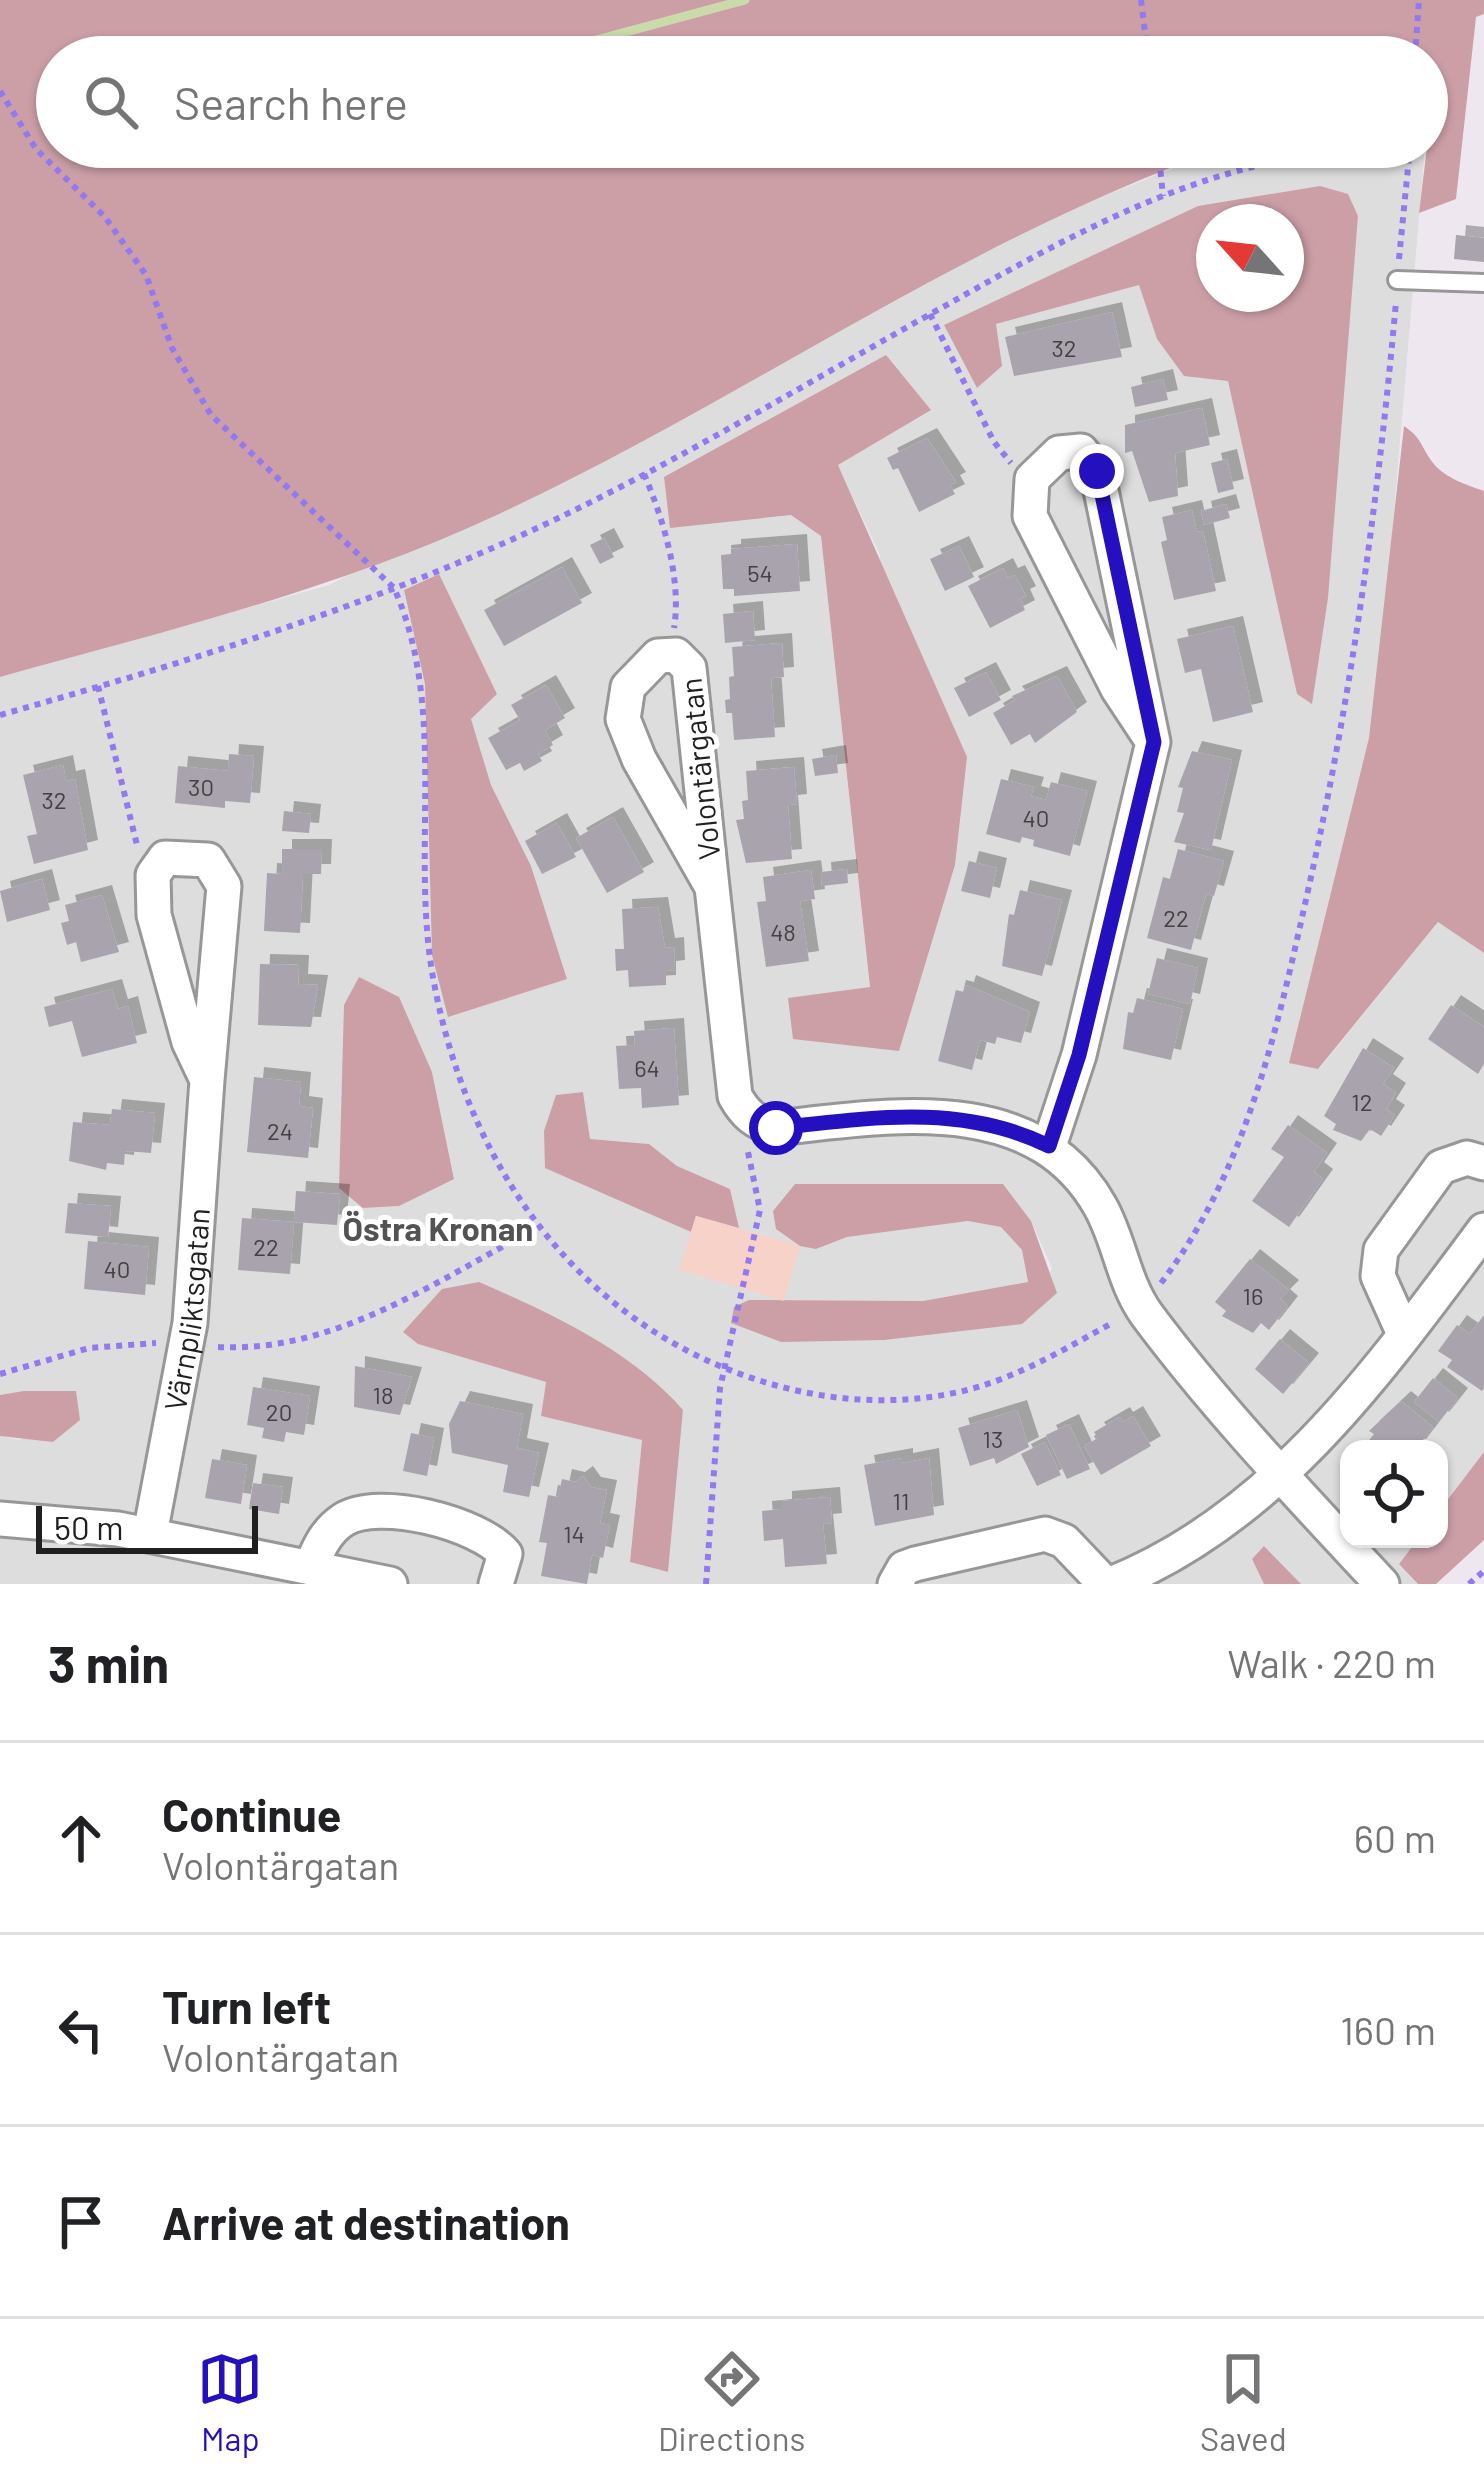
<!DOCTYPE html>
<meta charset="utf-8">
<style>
:root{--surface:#fff;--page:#f2f2f2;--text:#202124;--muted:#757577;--line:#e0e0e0;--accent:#2510c0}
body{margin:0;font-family:Barlow,sans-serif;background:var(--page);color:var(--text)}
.controls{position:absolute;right:36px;bottom:36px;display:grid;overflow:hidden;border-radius:24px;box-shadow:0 3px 9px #0004}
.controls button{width:108px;height:108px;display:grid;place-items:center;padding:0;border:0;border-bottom:3px solid var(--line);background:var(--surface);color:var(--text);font:60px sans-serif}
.compass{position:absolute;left:1196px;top:204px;width:108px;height:108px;border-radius:50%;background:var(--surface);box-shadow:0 3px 9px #0004;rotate:297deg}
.scale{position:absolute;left:36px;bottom:30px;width:222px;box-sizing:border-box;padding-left:12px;border:6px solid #202020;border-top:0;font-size:33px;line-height:42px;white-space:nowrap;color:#202020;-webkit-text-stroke:9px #fff;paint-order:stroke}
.stop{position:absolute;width:36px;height:36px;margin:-27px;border:9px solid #2510c0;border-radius:50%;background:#fff}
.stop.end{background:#2510c0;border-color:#fff;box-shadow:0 3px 12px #0008}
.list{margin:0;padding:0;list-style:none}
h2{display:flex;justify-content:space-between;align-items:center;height:156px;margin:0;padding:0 48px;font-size:51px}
h2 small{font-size:39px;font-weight:400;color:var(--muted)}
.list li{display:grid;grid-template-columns:78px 1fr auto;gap:36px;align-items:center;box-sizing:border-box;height:192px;padding:0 48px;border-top:3px solid var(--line)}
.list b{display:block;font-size:45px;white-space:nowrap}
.list p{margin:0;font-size:39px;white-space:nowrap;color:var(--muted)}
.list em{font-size:39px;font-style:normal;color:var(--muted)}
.icon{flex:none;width:66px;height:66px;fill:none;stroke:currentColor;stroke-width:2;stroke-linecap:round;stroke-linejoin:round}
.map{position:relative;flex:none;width:1484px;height:1584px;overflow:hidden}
.search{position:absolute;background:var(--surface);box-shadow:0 3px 9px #0004;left:36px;right:36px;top:36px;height:132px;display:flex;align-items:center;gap:30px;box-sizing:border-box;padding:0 42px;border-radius:66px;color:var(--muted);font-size:45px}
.sheet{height:732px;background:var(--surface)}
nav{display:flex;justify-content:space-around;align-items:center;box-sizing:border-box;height:168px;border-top:3px solid var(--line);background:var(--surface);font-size:33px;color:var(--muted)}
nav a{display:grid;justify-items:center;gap:6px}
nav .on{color:var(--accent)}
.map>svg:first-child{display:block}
.residential{fill:#ddddde;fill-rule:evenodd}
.forest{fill:#cc9fa7;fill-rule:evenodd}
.park{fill:#f6d2c9}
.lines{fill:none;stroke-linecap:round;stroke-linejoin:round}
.stream{stroke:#cadaab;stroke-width:9}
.building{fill:#a9a3ae;filter:url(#shadow)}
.service-casing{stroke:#979797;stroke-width:22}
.minor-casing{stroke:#979797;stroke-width:39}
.path{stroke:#9379ef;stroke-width:6;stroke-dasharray:6 6;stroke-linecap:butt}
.service{stroke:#fff;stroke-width:16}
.minor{stroke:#fff;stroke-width:33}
.route{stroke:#2510c0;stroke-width:15}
.labels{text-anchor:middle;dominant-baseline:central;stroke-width:10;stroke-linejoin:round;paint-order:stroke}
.number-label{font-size:24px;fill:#424144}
.street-label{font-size:30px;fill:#202020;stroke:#fff}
.neighbourhood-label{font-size:33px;font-weight:bold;fill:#535353;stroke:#fff}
</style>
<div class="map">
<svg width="1484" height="1584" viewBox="0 0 1484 1584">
<defs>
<filter id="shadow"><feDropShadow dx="10" dy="-10" stdDeviation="0" flood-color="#0004"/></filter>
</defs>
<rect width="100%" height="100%" fill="#eee7f0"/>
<path class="residential" d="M1227,147h198l-45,530 -61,392 120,-148 45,32v499l-45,59v-62h-90v90h69l-19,25 19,20h-117l-37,-38 -12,13 12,25h-1264v-148l20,4 55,-49 -75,4v-718l329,-92 715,-365zM1198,206l160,10 -46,487 -15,-10 -69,-313 -71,-41 -18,-55 -143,40 -51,1zM886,356l-49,108 43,91 19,496 -29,-63 -49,-453 -30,-20zM438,574l59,120 -26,25 20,66 40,81 36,112 -135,-23 -7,-271 -21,-94zM432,1072l22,106 -56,28 -35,2zM583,1092l7,47 59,5 28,22 53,23 8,38 -42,-11 -6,16 -86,-39 -48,-98zM795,1184h208l28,37 21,47 -30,56 -273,-24 174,1 105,-18 -6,-33 -20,-23 -34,-6 -121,16 -31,12zM418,1344l265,67 -15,161 -38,-10 12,-122 -101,-24 5,-34z"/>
<path class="forest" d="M0,0h1484v14l-8,3 -20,182 -37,14 8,-66v-90h-1370v90h1170c-258,89 -481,252 -728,367 -160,75 -330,116 -499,163z
M1320,186l28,8 10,22 -30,382 -16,106 -15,-10 -69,-313 -44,-5 -27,-37 -18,-54 -143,39 6,42 -25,22 -33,-63 254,-119zM1214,222h72v72h-72z
M886,355l45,55 -93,55 129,292 -12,108 -56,186 -106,-12 -5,-41 82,-11 -49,-451 -30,-21 -121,13 -6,-51z
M1404,426c18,12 17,21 29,37 12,15 34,22 51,28v462l-46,-31 -120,147 -29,-6 80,-325z
M439,574l58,120 -26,25 20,66 40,81 36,113 -119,38 -16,-62 -7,-271 -21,-94z
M359,977l40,20 33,75 22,107 -55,27 -36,2 -24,-20 5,-183z
M583,1092l7,47 59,5 28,22 53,23 9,39 -43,-12 -5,16 -146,-64 -1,-37 12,-36z
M795,1184h208l28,37 26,72 -35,31 -138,16 -103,2 -50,-19 3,-16 15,-7 174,1 105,-19 -6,-32 -21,-23 -33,-6 -121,16 -31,12 -16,-3 -24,-17 -3,-18z
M479,1282c71,31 152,68 204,128l-15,162 -38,-10 12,-122 -101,-24 5,-34 -128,-38 -15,-12 39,-43z
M24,1391h52l4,29 -27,22 -53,-6v-41z
M1484,1452v88l-48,44h-18l-19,-20 19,-25h21v-28z
M1264,1546l37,38h-37l-12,-25z"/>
<path class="park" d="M696,1216l104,30 -16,55 -105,-31z"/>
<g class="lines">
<path class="stream" d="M533,57l212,-57
M88,150l22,-3"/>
</g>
<path class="building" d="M1456,235l28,3v24l-30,-3z
M1112,312l10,45 -108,19 -9,-39z
M1163,379l5,21 -33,7 -4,-20z
M1202,408l8,37 -35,8 3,43 -29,6 -17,-51 -7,2v-28z
M927,438l29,44 -6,3 5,9 -36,18 -21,-44 -5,2 -6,-12z
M1227,459l7,30 -16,4 -7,-30z
M1226,504l4,14 -26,7 -3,-14z
M1192,510l5,22 6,-1 13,60 -42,9 -13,-58 6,-2 -5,-23z
M604,538l10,19 -14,7 -10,-19z
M797,544l3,47 -66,5v-7h-11l-2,-34 10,-1v-5z
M959,546l15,31 -29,14 -15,-32z
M562,567l20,36 -78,43 -20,-36z
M1003,568l5,10 7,-3 11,21 -6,3 5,11 -35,18 -22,-42z
M753,611l2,29 -30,3 -2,-29z
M1233,626l20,86 -40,10 -12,-53 -16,4 -8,-34z
M782,643l2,34 -13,1 4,59 -41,3 -2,-27h-6l-1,-13 5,-1 -1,-22 5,-1 -2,-29z
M986,672l15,28 -32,17 -15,-29z
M1057,676l20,36 -42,31 -5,-9 -19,11 -18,-32 22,-13 -3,-4z
M546,685l19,33 -20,12 8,15 -15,9 4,7 -18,10 -4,-8 -14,7 -18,-32 32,-18 -9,-15z
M1192,751l40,9 -21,90 -37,-8 10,-29 -7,-1 6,-24 -5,-1z
M229,754l25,2 -4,47 -25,-2v7l-50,-5 3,-37 50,5z
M836,755l2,18 -23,3 -3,-17z
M63,765l3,16 9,-2 13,71 -54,14 -7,-28 10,-2 -14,-59z
M794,767l3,37 -9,1 4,54 -46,4 -10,-43 8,-1 -2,-18 6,-1 -2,-29z
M1001,779l33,8 -3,9 15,4 5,-18 36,9 -17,65 -37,-10 1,-6 -12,-3 -2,6 -34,-9z
M284,811l27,3 -2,19 -27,-2z
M613,817l31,55 -37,21 -31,-55z
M557,823l19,34 -34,17 -17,-33z
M282,849h40l-1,25h-18l-3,59 -36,-2 3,-58 15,1z
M1178,849l46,12 -10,35 -8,-2 -15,56 -44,-12 16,-61 7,2z
M969,861l28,7 -7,30 -29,-7z
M847,869l1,14 -26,3 -1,-14z
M811,870l4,29 -15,2 9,60 -43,6 -9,-65 9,-1 -3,-24z
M42,879l8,31 -43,12 -7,-31z
M1020,890l42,10 -20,76 -40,-10 7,-52 5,1z
M102,895l17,57 -38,10 -5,-20 -9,3 -6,-22 8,-2 -4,-16z
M658,907l7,41 9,-1 1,23 -9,1v14l-37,2 -1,-17 -12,1 -1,-22h9l-2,-40z
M1157,958l41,10 -8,36 -42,-10z
M260,964l39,1 -1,19 20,1 -7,42 -53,-2z
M966,985l64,27 -9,31 -24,-6 -2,7 -15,-4 -8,30 -34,-9 18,-71 8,2z
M112,989l6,20 10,-3 9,37 -55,14 -10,-36 -23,6 -5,-20z
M1137,998l46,11 -12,51 -48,-11 5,-37 5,1z
M1451,1005l33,22v37l-6,10 -50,-35z
M674,1028l5,77 -37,3 -1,-20 -22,1 -3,-43 19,-1 -1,-14z
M1363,1048l31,20 -11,16 13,9 -10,16 9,6 -14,21 -11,-7 -9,12 -28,-11 3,-6 -12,-8z
M254,1077l47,5 -2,24 14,2 -5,50 -61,-6z
M112,1109l43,4 -4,40 -26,-2 -1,14 -17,-2 -1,7 -37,-9 4,-39 37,3z
M1288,1125l39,28 -13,19 9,7 -34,48 -37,-26 32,-44 -13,-8z
M296,1191l44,3 -3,31 -43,-3 -4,52 -52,-4 4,-52 52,4z
M68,1203l43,3 -3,31 -43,-4z
M88,1241l61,6 -4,48 -61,-6z
M1250,1259l39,31 -9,9 8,7 -19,24 -8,-7 -8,10 -31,-17 4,-5 -11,-9z
M1484,1315v73l-2,3 -35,-24 5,-7 -14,-9 19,-26 13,9z
M1280,1339l29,24 -26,31 -28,-25z
M355,1366l57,11 -12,38 -46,-8z
M1433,1378l25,20 -19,24 -25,-20z
M253,1387l57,9 -6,39 -18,-3 -2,10 -22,-4 2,-10 -17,-3z
M460,1401l63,13 -6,34 22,5 -10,44 -26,-5 5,-27 -56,-12 -3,-29z
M1401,1401l32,26 -17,22h-54l12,-15 -5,-3z
M1017,1410l12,37 -33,17 -2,-6 -24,8 -12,-38z
M1133,1416l18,30 -50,29 -17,-29 14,-8 -4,-6 26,-15 3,5z
M1069,1424l21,45 -23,10 -21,-44z
M411,1433l23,5 -7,38 -24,-5z
M1045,1442l16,33 -24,11 -16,-32z
M903,1458v5l26,-5 5,57 -59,11 -11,-61z
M212,1459l35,6 -6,39 -36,-6z
M583,1476l8,11 16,3 -7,33 10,2 -7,33 -11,-3 -5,29 -46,-8 6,-33 -8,-1 9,-47 10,2 4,-18 13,3z
M253,1483l30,4 -4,27 -30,-5z
M830,1497l2,26 -9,1 4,40 -42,3 -2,-28 -19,2 -2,-30 20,-2v-8z"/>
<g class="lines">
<g class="service-casing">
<path id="service" d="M1397,280l87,3"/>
</g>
<g class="minor-casing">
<g id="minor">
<path d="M712,887l-23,-219 -13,-13 -18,1 -30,31 -5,32 16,40 73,128 23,209c10,18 20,27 41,32 112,-12 258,-39 324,78 20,35 23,76 47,109 70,94 155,183 235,269"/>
<path d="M1049,1146l30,-91 74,-313 -35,-53 -88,-173 2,-37 27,-26 22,-2 16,20 56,271"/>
<path d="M1404,1334l-26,-58 3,-26 60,-83 26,-9 17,5"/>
<path d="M0,1519l118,10 272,55"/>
<path id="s1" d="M150,1534l40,-211 17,-243 -18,-38 -35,-127 -1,-40 12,-17 43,2 16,26 -17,194"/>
<path d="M311,1567c7,-18 15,-36 32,-47 35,-23 136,3 162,34l-9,30"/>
<path d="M895,1584l9,-16 11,-4 130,-30 19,7 41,43"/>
<path d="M1111,1584c165,-66 270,-216 373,-354"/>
</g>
</g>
<path class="path" d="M1141,0l7,57
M1415,57l4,-57
M0,91l36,58 69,68 41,58 26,73 39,67 183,173c55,123 15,266 40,395 35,184 144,341 327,398 61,19 124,25 188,13 60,-11 112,-43 165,-72
M1158,147l5,49
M1399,259l11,-112
M930,314l64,128 17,21
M644,474c19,44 38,106 30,154
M98,686l39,159
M0,715c202,-57 407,-120 595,-215 121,-61 238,-132 357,-198 96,-54 196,-110 305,-136 50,-12 101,-13 153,-17
M1161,1283c85,-111 116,-253 146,-388 44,-195 71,-393 89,-593
M218,1347c117,6 218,-66 317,-118
M0,1374l89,-26 67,-5
M706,1584l14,-196 40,-178 -12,-58
M1469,1584l15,-13"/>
<use href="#service" class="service"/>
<use href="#minor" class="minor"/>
</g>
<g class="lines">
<path class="route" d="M776,1128c93,-10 185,-25 273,18l30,-91 75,-313 -57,-271"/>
</g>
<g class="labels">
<g class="number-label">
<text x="1064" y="347">32</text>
<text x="760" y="572">54</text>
<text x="201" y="786">30</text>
<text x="54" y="799">32</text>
<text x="1036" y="817">40</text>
<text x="1176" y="917">22</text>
<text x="783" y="931">48</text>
<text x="647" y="1067">64</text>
<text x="1362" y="1101">12</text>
<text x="280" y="1130">24</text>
<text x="266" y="1246">22</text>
<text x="117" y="1268">40</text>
<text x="1253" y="1295">16</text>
<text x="383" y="1394">18</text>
<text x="279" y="1411">20</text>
<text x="993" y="1438">13</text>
<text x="901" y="1500">11</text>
<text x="574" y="1533">14</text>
</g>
<g class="street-label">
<text transform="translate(699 769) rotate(-96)">Volontärgatan</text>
<text stroke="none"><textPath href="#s1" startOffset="228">Värnpliktsgatan</textPath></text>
</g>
<g class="neighbourhood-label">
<text x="438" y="1228">Östra Kronan</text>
</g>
</g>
</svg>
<div class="controls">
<button><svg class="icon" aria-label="locate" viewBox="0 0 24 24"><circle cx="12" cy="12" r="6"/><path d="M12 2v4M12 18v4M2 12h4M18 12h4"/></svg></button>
</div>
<svg class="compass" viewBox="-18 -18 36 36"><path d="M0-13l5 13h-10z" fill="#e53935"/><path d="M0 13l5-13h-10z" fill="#757577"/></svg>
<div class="scale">50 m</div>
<div class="stop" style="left:776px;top:1128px"></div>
<div class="stop end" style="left:1097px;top:471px"></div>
<div class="search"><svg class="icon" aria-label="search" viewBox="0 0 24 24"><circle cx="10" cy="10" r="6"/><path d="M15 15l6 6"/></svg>Search here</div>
</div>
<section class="sheet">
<h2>3 min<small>Walk · 220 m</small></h2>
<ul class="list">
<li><svg class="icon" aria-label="ahead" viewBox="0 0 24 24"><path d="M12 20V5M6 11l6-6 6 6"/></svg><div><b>Continue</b><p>Volontärgatan</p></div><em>60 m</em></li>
<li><svg class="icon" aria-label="left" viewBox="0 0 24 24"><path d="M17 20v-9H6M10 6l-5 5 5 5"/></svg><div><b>Turn left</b><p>Volontärgatan</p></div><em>160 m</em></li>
<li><svg class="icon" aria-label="arrive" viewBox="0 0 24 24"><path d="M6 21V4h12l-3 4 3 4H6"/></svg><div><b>Arrive at destination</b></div></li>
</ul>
</section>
<nav>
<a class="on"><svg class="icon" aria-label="map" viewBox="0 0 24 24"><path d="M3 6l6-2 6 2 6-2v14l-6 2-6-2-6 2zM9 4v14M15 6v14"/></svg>Map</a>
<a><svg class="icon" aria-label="directions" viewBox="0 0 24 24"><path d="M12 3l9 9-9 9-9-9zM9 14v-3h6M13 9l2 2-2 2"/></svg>Directions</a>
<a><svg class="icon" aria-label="saved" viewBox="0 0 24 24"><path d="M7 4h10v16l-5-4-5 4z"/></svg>Saved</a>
</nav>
